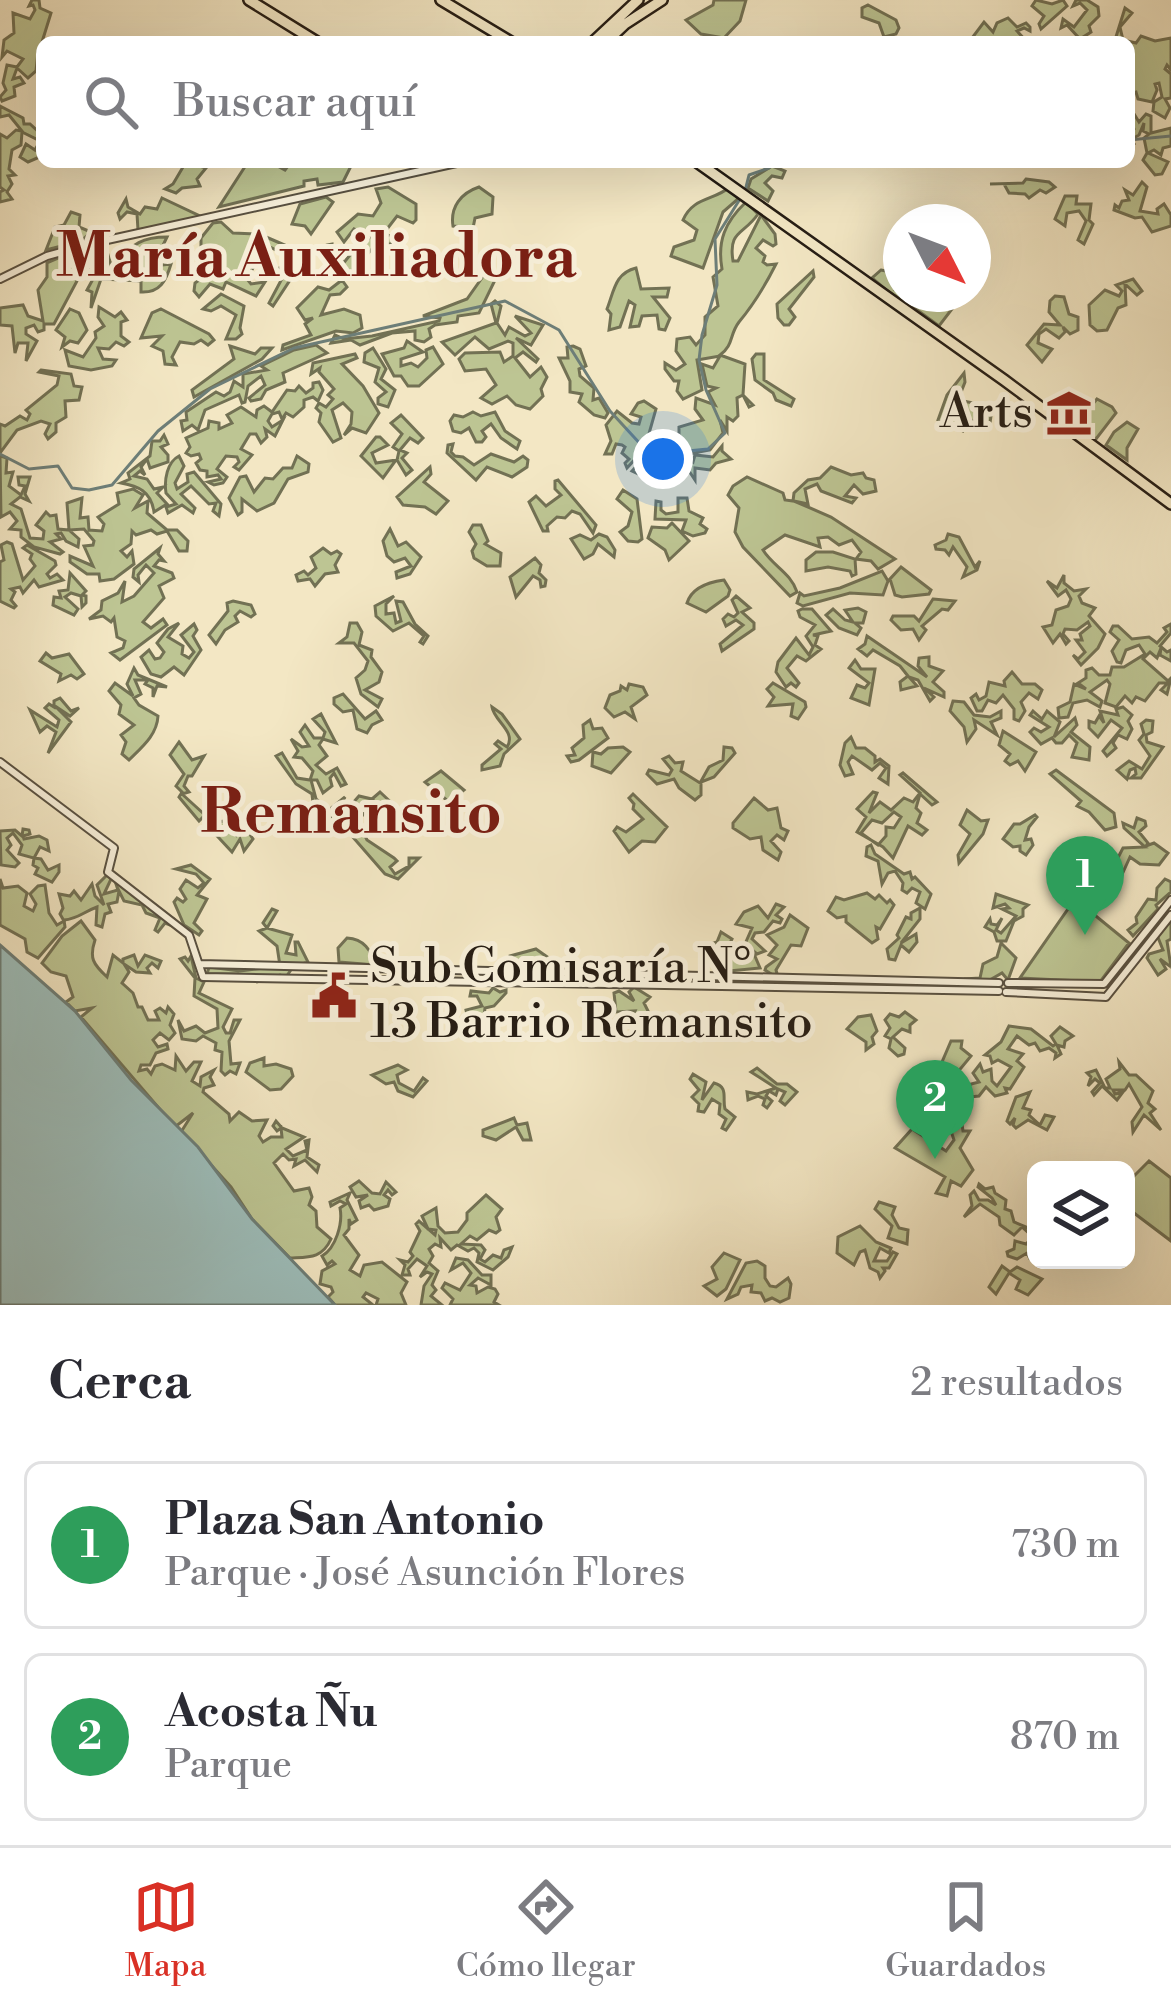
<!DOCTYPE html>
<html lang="es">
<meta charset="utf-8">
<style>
:root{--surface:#fff;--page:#f7f7f7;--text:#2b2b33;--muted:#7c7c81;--line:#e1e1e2;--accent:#d93025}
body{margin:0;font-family:"Libre Bodoni",serif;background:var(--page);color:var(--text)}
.controls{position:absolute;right:36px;bottom:36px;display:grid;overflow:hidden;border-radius:18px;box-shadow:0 12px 48px #0002}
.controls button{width:108px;height:108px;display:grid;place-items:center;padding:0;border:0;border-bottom:3px solid var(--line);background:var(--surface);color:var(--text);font:60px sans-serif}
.compass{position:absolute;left:883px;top:204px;width:108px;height:108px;border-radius:50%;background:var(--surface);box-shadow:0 12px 48px #0002;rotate:132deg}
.you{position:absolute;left:663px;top:459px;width:42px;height:42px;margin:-30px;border:9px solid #fff;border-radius:50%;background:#1a73e8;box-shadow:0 0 0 18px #1a73e833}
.badge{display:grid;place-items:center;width:78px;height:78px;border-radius:50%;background:var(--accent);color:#fff;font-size:39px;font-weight:700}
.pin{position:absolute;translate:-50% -99px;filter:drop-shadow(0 3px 6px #0008)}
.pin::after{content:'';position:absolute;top:63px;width:42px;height:36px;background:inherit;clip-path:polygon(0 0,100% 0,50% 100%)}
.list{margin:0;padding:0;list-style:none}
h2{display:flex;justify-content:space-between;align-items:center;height:156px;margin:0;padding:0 48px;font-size:51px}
h2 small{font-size:39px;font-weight:400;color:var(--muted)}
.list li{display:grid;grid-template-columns:78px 1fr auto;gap:36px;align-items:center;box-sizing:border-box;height:168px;margin:0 24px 24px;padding:0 24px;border:3px solid var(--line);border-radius:18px}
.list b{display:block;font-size:45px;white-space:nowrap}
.list p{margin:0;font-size:39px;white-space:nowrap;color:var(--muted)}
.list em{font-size:39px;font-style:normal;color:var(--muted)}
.icon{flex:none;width:66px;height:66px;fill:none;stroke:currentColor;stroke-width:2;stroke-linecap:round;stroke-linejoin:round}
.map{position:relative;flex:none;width:1171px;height:1305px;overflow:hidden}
.search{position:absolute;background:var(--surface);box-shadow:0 12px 48px #0002;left:36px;right:36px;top:36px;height:132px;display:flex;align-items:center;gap:30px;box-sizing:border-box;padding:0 42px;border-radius:18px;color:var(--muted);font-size:45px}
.sheet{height:540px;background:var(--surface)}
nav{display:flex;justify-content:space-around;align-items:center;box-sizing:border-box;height:168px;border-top:3px solid var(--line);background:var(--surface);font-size:33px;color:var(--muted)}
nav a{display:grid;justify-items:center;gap:6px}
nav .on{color:var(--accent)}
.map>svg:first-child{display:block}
.green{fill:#bdc593;stroke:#727154;stroke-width:3;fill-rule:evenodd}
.water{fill:#9dbebb;stroke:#6d7e78;stroke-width:3}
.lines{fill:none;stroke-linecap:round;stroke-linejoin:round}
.stream{stroke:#6d7e78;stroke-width:3}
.minor-casing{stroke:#595040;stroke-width:10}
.major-casing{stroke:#261d14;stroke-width:14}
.minor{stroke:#f7efd9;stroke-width:6}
.major{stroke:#f3e7c4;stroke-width:9}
.labels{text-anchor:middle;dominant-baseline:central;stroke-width:10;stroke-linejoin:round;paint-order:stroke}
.poi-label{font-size:48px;fill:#261d14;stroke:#f7efd9;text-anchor:end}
.district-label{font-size:60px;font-weight:bold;fill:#7a1f14;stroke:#f7efd9}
</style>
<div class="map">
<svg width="1171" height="1305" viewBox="0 0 1171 1305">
<rect width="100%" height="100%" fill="#f3e7c4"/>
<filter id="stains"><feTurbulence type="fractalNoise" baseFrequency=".00167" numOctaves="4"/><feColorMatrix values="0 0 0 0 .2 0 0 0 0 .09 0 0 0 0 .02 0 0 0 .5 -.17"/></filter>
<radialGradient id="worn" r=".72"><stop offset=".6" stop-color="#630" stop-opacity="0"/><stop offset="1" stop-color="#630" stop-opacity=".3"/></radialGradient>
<path class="green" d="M32,0h7l1,8 11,5 -9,29v21l-4,-2 4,-7 -4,-2 -2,19 -8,7 -11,-10 -4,11 7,-2 4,6 -10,4 1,9 -13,5 -2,-4 6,-7 -3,-7 4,-18 10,2 6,-8 -16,-8 -5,6 2,-17 10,-7 -1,-20 17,6 5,-9 -2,-5 -4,1z
M714,0h32l-6,21 -16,17 -23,-4 -15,-14 27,-15z
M1036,0l16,4 11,-4 4,6 -26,23 -2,-5 5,-8 -12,-10z
M1076,0h11l11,7 1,9 -10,10 2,6 -11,7 -13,-14 -6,3 2,-9 11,8 13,-17 -7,-7 -7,3z
M868,5l28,15 3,8 -3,6 -12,3 -5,-14 -17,-6v-9z
M1125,8l7,5 -12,14 3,13 13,3 5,-7 14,5 16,-3v32l-4,-5 -2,4 6,5v24l-6,1 5,9 -5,10 -12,-7 1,-9 8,-5 -3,-14 -4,1 2,6 -5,12 -14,-3 -2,-7 -7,2v-52l-14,-2z
M1008,18l9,9 9,-4 4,4v4l-6,-3 -7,3 10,11h-58l15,-20 9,10 4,-9z
M0,106l23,12 1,6h6l12,11v21l-14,6 -8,-5 6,-13 9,6 5,-9 -18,-9 -1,13 -9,5 -3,19 6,6 -7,1 4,8 -5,8 5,7 -12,3v-10l4,-2 -4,-3v-53l7,4 9,-8 6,1 -13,-16 -9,2z
M1131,109l8,13 7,-8 5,2v17l20,-5v18l-8,2 -2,7 -7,-5 -6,3 20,9 -6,12 -7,1 -12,-15 4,-7 -3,-15 5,-4 -6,-3 1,-8 -5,12 -9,5 4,4 -5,6v-14l5,-7 -3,-8 -2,3z
M186,162l20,6 -9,11 3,7 -18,2 -6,5 -11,-4 8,-5z
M248,162h22l15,8 6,-8h62l-10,20 -25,3 -1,-6 -13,2v5l-85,21z
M772,166l13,5 -3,7 -10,-2 -7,7 8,8 -5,10 -20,-13 3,-9z
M1026,179l23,3 6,5 -9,6 -6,-3 -11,8 -4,-4 -16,-1 -5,-9h-14l33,-1z
M1142,182l5,5 -7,24 18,3 -1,-5 7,-5 7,11v11l-19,6 -10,-15 -7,1 -21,-8 1,-5 4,3 3,-7 7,-1 -4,-10 8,5z
M388,187l28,17v16l-3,3 -16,-7 -13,17 12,6v5h-17v17l-6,-13 -22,24 -10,-7 -4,4 -13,-12 3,-12 5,-1v12l10,4v5l8,-10 9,-3 11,-15 -16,-8 -10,13 -7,-10 21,-18 15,2 8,-13 -5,-14z
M479,187l14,10 -1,17 -17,4 -2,10 -20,-2c-3,-19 8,-33 26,-39z
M730,187l8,12 -15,13 -20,56 -32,-12 3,-9 20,-7 3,-10 -14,-10c10,-23 30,-19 47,-33z
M1065,196h12l-1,8h15l-2,16 4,4 -9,20 -6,-4 8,-19 -7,-10 -12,2 -2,13 -10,-7z
M326,197l7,5 -22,32 -6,-8 -13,-2 8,-20z
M162,198l40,19 -64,13 -1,-16 -10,-2 -7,7 -2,-6 8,-14 2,8 12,7 5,-7 12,2z
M746,202l12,12c-14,21 -30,16 -25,47h5l23,-46 14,19 1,10 -3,2 -10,-6 -7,8 9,8 -2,6 4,3 9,-1c-11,22 -22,40 -37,58 -10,13 -5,23 -19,33l25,9 -2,31 10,10 -4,2 -6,-12 -6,3 1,18 -5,5 -6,-4v14l-7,-11 3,13 -13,17 -27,5 10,7 2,-7 18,2 9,-11v5l9,8 -15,4 -6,7 -15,-2v12l-6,-9 -26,3 -3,-6 -6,4 -3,-3 -4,9 -15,-7 10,-11 27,4 1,-7 11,-2h-23l-1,-8 22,-4v-16l24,-7 -8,-11 1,-11 19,7 -7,-13 8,-4 -9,-2 -5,-22 11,4 7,-12 -23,4 5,30 -19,9 -6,-8 2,-10h-5l-9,-12v-6l11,7 9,-6 -9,-13 1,-12 13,-2 6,8 9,-10v-18l13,-11 -5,-29 9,-8c-5,-28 3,-47 24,-67z
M71,212l9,3 -1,12 12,5 -10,9 -35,9 9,-23 9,-2z
M221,222l12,11 26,1 4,5 -14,26 5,1 -7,13 4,5 14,-2 -9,14 -30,-14 -3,7 -13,-5 -11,13 -5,-6 1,-8 16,-12 -5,-9 11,-4 -4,-7 -12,-4v-9l12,-15z
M167,237l-14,29 18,-2c-5,17 -11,29 -30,28v-11l-40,-2 -10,29 1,-16 -5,-2 6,-11h7l-9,-8c0,-10 6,-18 15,-23l5,17 10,-1c8,-21 24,-27 46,-27z
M266,237l35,15 -10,10 1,15 -19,29 -4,-3 16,-30 -9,-4 7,-2 5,-11 -22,-11z
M81,248l12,3 -39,73h-10v6l-6,2 -4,-7 -8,3v6l11,7 -11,20 2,-18h-10l-3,10 -3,-27 -12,-1v-17l23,-3 5,11 15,5 -5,-31 9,-13v-14z
M489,268h4l4,8 -18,37 -21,3 -1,6 -22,3 -6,4 2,8 -7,5 -9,-2v-9l-23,2 -32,12 -9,-5 -20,3 4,-8 9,4 28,-3 67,-15 1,-3 -17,-2 44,-17z
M636,268l5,21 28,-1 -2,9h-14l17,21 -5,12 -6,-1 -2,-14 -15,1 -3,10 -9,1 5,-22 -6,-4 -9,26 -11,3 2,-16 -4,-5c7,-18 8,-36 29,-41z
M881,270l20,4v14l-4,2 17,4 -1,9 -15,-3 -26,-22z
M813,271l1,6 -25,32 6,8 -6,8h-5l-6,-7 -1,-14z
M1133,279l9,12 -5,4 -12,-11 1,21 -8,3 -11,22 -10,1 -7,-6 -1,-20 16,-15 14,6 3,-5 -6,-6z
M342,280l5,7 -7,7 -10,1 -9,20 23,-6 16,6 2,13 -9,5 -17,-2 -54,19 1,-5 28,-10 -6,-11 8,-6 -8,2 -8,-12 21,-21 11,3z
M221,294l23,12 -4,22 2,6 -6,5h-10l10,-24 -15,-9 -10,5 -8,-2z
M920,294h31l-5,7 6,8 -13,17 -26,-19 4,-8 12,3v-5l-7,3z
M1055,296l9,1 5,17 9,3v13l-8,4 -7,-7 2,5 -6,6 -13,-9 -7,5 -1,9 14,6 -10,13 -15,-17 17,-21 16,1 -11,-13 1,-11z
M495,301l6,5 -4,17 8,12 4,-8 16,9 6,-3 -16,-17 28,9 -12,20 -15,-7 22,21 -2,3 -13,-10 -8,6 15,19 11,-10 6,10 -6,12 2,7 -13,13 -14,-4 -9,-9 -15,8 -11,-6 15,-13 -10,-16 -21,2 -6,-12 6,-6 35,-1 4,10 9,-6v-13l-5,-2 -19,8 -14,-12 -20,18 -13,-13 54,-19 -5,-19z
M99,307l16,10 6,-5 6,8 -6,2v14l8,6 -5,4 -8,-4 -7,7 -11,-1 5,11 13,1 -4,6 -21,4 -22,-4 -4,-16 18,7 13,-19 -1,-6 9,-6 -6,-9z
M70,309l9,4 8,17 -9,13 -8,-2 -8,6 3,-10 -9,-7z
M161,309l48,25 5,6 -6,5 -7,-5 -7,4 -14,-2 -8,15 4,8 -11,-1 -2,-13 -11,-5 10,-10 -21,2 11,-25z
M407,341l16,11 -22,7v7l10,-3 7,4 9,-9 -1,-8 7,-3 10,17 -24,22h-11l-7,-10h-7l-12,-22 22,-6z
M316,345l11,8 -44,20 2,9 -19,8 -5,9 -10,2 -2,-3 16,-13 -4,-9 -13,10 -3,16 -3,1 -3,-8 -34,15 -7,20 -6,-5 -9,6 -2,-10 6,-1 -1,-8 30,-20 8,4 6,-4 4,-11 9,6v-13l24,-4 -6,-4 33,-16z
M230,346l25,8 6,-6h11l-10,11 -68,38 -2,-7 42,-31z
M573,346l7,3 6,17 -7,3 1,7 14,12 -1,12 6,-2 9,15 -3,5 -11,-3 -15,-13 3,-8 -12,-2v-11l-11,-23h9l-1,-11z
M373,348l13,21 -5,10 14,11 -7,17 -10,-3v-6l8,-6 -11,-10 4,-14 -15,-6 1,-9z
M355,354l2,4 -15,6 21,22 16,27 -13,20 -14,-5 -8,7 7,-11 1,-12 -9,-9 -11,7 9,28 -8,4 -14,-20 2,-9 -5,-5 3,-5 7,4 7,-8 -5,-4 6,-6 -15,-17 1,-4 -9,6 2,-11z
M756,354h8v26l30,19 -3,7 -15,-6 -3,-7 -18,-13 -3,-21z
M41,370l30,4 3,12 8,1 -3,13 -14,1 1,16 -10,6v9l-8,7 -3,-5 5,-10 -9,-3 -24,9 -17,23v-29l5,2 15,-10 7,4 3,-6 -4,-4 31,-25 2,-9 -20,-4z
M964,373l1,9 -7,18 20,4 -3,13 6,5 5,-7 5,1 -2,14 -1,-7 -7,2 -17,-9 3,10 -4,5 -14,-8 -1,-6 -6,5 -4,-2 9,-25z
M319,382l4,8 -5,11 -5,-4 -9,3v7l-11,10 -7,-4 -4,6 -3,-7 -7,2 -4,7 4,6 11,-7 -8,16 -10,-7 2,8 -6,6 -5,-9h-6l-9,15 11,6 -13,15 -5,-3 5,-5 -2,-5 -11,-1 -9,13 10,8 -4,6 -9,2 -6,-3 13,-3 -3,-4 -11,2v-6l-7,-1 -4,-7 5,-4 -2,-5 -8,2 -5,-3 4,-6 -4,-9 22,-10 1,-7 10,2v6l13,-6 -5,-8 14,-8 15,10 1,-7 7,-4 8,6 15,-22 8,1 4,-5 7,7 7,-5v-5z
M1097,399l15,8 4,6 -20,26 -16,-11c0,-15 9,-19 17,-29z
M644,401l12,8 -10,35 8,9 -15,2 -12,13 -2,-5 4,-4 -7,-6 3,-6 -3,-2 -6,-1 -4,10h-7l6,-13 -5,-16 11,-14 15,12 7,1 2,-7 -10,-3 7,-11z
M473,412l8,4 14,-4 10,19 15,10 -3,8 -16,-11 -10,-14 -9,7 4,6 -4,5h-6l-7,-14 -8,5 -8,-2 -3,-10 4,-6 9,2z
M401,415l22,23 -5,5 -8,-5 -10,12 7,3 -5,5 10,12 -6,5 -9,-15 2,-9 -6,-4 9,-13 -11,-11z
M1127,422l11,7 -11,19v12l-21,-15 8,-13z
M164,435l4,9 -7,3 7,8v7l-18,6 -3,-9 -6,8 4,8 -5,-4 -6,5 13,3 7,10 9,-2 -6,6 10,11 -13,8c-3,-21 -16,-26 -33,-29l9,-4 -2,-6 22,-17 2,-15h8z
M376,437h4l8,8 -16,8 4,10 20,-3 -13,18 -22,-22z
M453,444l-2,8 4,4 8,1 11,8 17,-11 23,8 9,-6 5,4 -1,7 -15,10 -25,-10 -11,13 -29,-27 1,-8z
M0,456l7,2 -1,15 7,-1 -4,14 12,9 4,-9 -6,-1 -1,-8h12l-5,17 4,7 -9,-4 -9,7 10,5 9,29 13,1 1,-8 -8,-6 10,-13 4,4 6,-1 2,14 11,1 -2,-27 15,-5 -2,20 8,-1 1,13 13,1 2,-7 -6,-7 21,-13 -2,-11 16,-4 10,6 -8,13 13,-7 -1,12 20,17h10l11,11 -1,10h-8l-12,-20 -10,3 -6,-4 -15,5 -4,-4 -1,13 -10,7 6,6 5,-6 2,13 -20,15 -14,2 -1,-7h-12l-17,-12v-6l23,10 -9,-20 9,-1 1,-4 -10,-12 -15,1 10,9 -1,8 -12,-6 -5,-8 -5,1 5,5 -11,3 13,10 -3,2 -26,-7 -13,-10v-7l-11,-1 7,-8 -7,-9 -9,5z
M179,456l5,10 -9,17 2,6 11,-7 -1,-8 7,-2 27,32 -2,12 -6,-5 3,-8 -7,1 -18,-18 -10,8 14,14 -2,5 -11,-8 -14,8 -2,-6 10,-3 -10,-11c-2,-13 1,-31 13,-37z
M297,456l12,8 -1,8 -20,7 -14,24 -17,8 -15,-12v13l-4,3 -9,-17 11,-21 6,-1 8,16 11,-14 8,1 10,-11h9z
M430,467l1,7 -7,8 24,19 -12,13 -11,-7 -22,-2 -6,-8z
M831,467l20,8 12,-2 3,5 8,2 2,11 -13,3 -9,-9 -9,11 11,2 -4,5 -31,-12 -4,-7 -12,5 3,15 -14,-3 37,16 64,42 -17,10 -7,-8 -15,-2 5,-7 -9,-12 -13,5 -11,-8 -10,1 2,9 -35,-12 -22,15c10,16 28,23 34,42l-7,4 -47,-49 -8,-15 4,-24 -11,-13 5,-9 14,-9 36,16 2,7 8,1 1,-8 14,-13 12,-2z
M558,480l38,45 -3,8 -13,-19 -8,-3 -7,7 -8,-1 -10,9 1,5h-5l-14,-29 7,-6 10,10 15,-11 -6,-6v-8z
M623,490l14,9 5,40 -4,3 -10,-1 -8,-9 8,-6 4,-14 -15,-13z
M678,498h9l2,13 14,7 -3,6 7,5 -2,4 -12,3 -11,-5 4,-11 -31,-1 1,-18 5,1v8l5,4 12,-2z
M672,523l17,18 -20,19 -4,-10 -17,-12 4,-11 15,1z
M473,525h8l7,16 -3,3 16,9 -1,13h-13l-13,-8 -2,-7 4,-7 -7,-12z
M390,529l8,17 8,-4 15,15 -11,17 -13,4 -1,-6 15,-6 -6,-8 -11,4 -7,-6 -4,-15z
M599,534l8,3 8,13 -1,7 -16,-13 -5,10 -9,5 -13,-20 9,-4 11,5z
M948,534l11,3 16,30 5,-6 -3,9 -14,7 4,-10 -14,-20 -4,8 -4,-5 -9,-1 -1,-4 11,-5z
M7,542l5,2 11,36 12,-14 -5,-7 2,-5 -9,-6 4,-3 28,16 1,4 -9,9 3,4 7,-4 6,6 -24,7 -5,-7 -11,13 -3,-6 -9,2 4,3 -4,8 5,6 -2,2 -14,-7v-39l4,-2 -3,-15z
M160,548l-2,6 6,7 -5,-1 -5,6 18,7 2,5 -15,8 5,12 -21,24 8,6 12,-9 4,6 -47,35 -9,-7 12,-5 2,-7 -8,-4 -3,-19 -3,4 -8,-6 -14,3 12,-9 1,-9 16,-8 7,-12 -3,21 12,-6 20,-23 -8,-8 -8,10 1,7 -6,-5 1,-8z
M323,548l8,6 6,-3 4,3 -6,11 3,7 -13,2 -10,12 -5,-7 -12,2 -2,-6 8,-4 4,4 8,-7 -5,-11z
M816,552h17l22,7 1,15 -4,2 -2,-5 -22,-4 -22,4v-11z
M535,558l6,7 -2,8 7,7 -1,6 -4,1 -1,-7 -7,-4 -17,21 -6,-20z
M901,567l30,23 -2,4 -27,3 -7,-2 -5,-16z
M882,571l6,10 -5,14 -33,-2 -47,13 -6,-3 3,-10 4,3 36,-8z
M70,573l16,18 -4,4 4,1v7l-4,4 -1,-11 -10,-3 -6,4 13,12 -4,6 -21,-10 1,-8 7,1 -2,-7 9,-1z
M1064,575v8l10,8 12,-2 -7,7 3,7 13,5 -6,8 16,18 -7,14 -17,17 -8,-10 5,4 7,-7 -9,-12h6l-2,-6 10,-8 -2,-4 -11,8 -12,-1 -2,5 6,7 -3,3 -6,-10 -7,9 -10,-16 9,-2 4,-15 12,-4 3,-7 -5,-9 -8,6 -11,-15 10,7z
M724,580l6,10 -2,6 -22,16 -19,-9c5,-16 22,-21 37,-23z
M394,596l-8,8v10l8,-1 2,10 5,-2 -5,-20 7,1 12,22 13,12 -5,8 -3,-2 4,-6 -15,-13 -16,8 -17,-15 -1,-10z
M736,596l14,12 -8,4 12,11v6l-32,22 -2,-7 23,-19 -7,-5 -10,6 -3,-7 5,-5 6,3 4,-4 -6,-13z
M933,599l22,2 -7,9 -6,-1 -20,17 4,4 -7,10 -6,-11 -12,1 -10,-10 2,-4h21l5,5z
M233,601l18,4 4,9 -4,3 -11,-6 -5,5 3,6 -13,8 -9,14 -7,-9 19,-24 -1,-8z
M858,608l8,4 -3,11h-8l6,5 -4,7 -18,-7 -13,-13 7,-6 12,11 8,2 -8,-12z
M802,609h10l19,22 -18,4 5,1 -3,9 6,4 -15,12 -9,-5 -10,12 12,15 -3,4 -5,-4 -5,4 -10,-15 2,-10 18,-24 13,17 4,-8 -7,-11 9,-11 -15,-8 -2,-6z
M179,623l-11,14 15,9 -1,8 7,4 5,-6 -13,-17 13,-11 3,6 -4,6 8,14 -17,25 -10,-8 -13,10 -10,-3 -10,-17 8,-7 6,9 5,-1 4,-6 -7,-9 11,-14z
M350,623h7l5,9 -3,13 13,5 -1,7 11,15 -3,10 -14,8 17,9 -4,8 -17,-13 -5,-16 9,-8 3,-9 -14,-18h-15l8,-6z
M1171,624v9l-11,13 7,6 4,-2v11l-11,-6 1,-7 -4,10 -7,-6 -7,7 25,22 3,-3 -4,16 -6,-4 7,-7h-9l-14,18 -9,-4 -4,6 -7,-7 -9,11 -11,-4 5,-19 -3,-4 -17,12 12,9 -2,6 -13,-7 -14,3 -5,14 -9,1 -1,-10 12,-6 4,-18 12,5 -8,-6 8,-5v-8l6,-2 7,7h11l2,-8h12l21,-13 -6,-9 -13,5 -5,13 -4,-1 -5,-11 7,-11 -9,-8 3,-6h5l14,13 17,-2 8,6 10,-11 -3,-4z
M867,636l60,41 -9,-11 1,-8 10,-1v9l14,5 -10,11 11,10v5l-20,-9 10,9 -4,4 -12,-21 -9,-3 8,9 -16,4 -1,-8 8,-6 -8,-10 -27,-16 -6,6 -9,-7 7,-5z
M46,653l6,5 17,-4 15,20 -7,5 -6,-4 -12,6 2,-7 -21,-13z
M855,660l6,9h14l-6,36 -18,-7 6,-13 8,3 4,-5 -20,-15z
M134,668l4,7 29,12 -10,-1 -4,11v-9l-8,-4 3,-4h-13l6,14 -7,4 5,7 19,11c-1,19 -16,31 -29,44l-7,-6 4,-12 -5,-7 13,-10 -15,-11 2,-9 -12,-14 6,-8 18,13 -6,-12z
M1012,672l10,12h13l7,6 -4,9 -9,-6 -8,9 4,9 -6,10 -5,-2v-10l-11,-14 -7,8 -8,-3 -6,11h-5l-6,-13 5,-4 3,6 7,-4 3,-14 16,4 -1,-5z
M773,683l32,19 1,5 -8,12 -7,-3 2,-12 -25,2 6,-9 -7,-8z
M629,684l14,3 4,8 -16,12 4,12 -10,-7 -11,5 -9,-9 5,-13 10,-4 1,-5 6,4z
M343,694l22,25 11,-8 6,9 -10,5 -5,8 -10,-4 -4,-19 -10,2 -9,-8v-6z
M60,698l11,13 8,-3 -9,8 -15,-10 16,16 -23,31 8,-21 -9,-6 -7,6 -10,-22 27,17 2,-7 -14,-12 4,-4 5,3v-6z
M953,701l11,1 10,13 16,2 11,-6v7l-10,4 6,13 -23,-15 2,9 -9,13 -3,-15 -14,-16z
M492,707l10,7 18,25 -16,15 -4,12 -18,4v-5l19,-16 -6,-5 3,-3 9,6c10,-15 -13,-26 -15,-40z
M1123,707l9,8 -4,6 4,8 -5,10 -9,-4 -5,8 3,5 -9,8 -4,-5 19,-23 -11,-8 -13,17 -9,-9v-7l6,2 4,-7 5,7 -4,-12 18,4 -2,-6z
M1033,711l9,8 5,-8 13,11 -6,15 21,-19 2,7 -6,7 19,15 -1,13 -17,-3 5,-14 -8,-8 -7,8h-6l-4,-5 -11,6 -11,-12 4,-4 7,4 8,-5 -19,-12z
M321,714l15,29 -13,-4 -4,6 8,11 -11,9 10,9 11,-6 9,16 -5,2 -7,-13 -4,5 2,8 -9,7 -6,-13h-6l5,19 13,11 16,-13 -10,19 -8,2 -14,-15 -1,-9 -16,-10 -20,-28 6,-3 15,25 13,2 3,-9 -11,-13 -8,-1 4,-6 -7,-12 11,8 7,-1 -9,-14 5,-7 9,13h9l2,-6 -12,-13z
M590,720l3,9 9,-1 6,10 -29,22 -8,2 -4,-6 8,-1 -3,-7 12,-10 -1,-13z
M1146,720l7,1 -1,11 -6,3 1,7 16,5 -22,31h-10l5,-4 -1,-6 -5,2 -3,9 -10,-9 12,-9 13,8 8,-13 -11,-16 5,-6 -3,-10z
M1003,731l33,21 -11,19 -7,-10 -8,4 -5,-4 5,-7 -11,-9z
M851,737l5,11h9l10,8v6l5,-3 9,7 -1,18 -9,-6 7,-10 -6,-5 -8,7 -20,-14 -4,6 5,12 -8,2 -5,-11 5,-22z
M179,742l13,18 12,-4 -12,20h-4l-4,10 5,6 -7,2 23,21 -6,6 -20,-24 3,-5 -6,-6 8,-12 -14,-19z
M623,747l7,5 -19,21 -19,-7 1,-14 8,2 7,-6z
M724,747l8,1 3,5 -21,24 -13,5v13l-6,5 -16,-12 -5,-9 -17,5 -10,-10 2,-4 20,5 3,-5 -9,-11 6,-3 6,7 8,-1 -2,9 19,12 9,-16 14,-7z
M1056,770l58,43 2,14 -11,3 -16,-18 -12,-6 4,-5 -31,-27z
M441,771l23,19 -15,12 -24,-20z
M903,773l34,29 -5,3 -12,-11 -4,14 5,5 -4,10 10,7 -5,5 -14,-9 -15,32 -10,-11 -26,-15 9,-15 -9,-8 16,-17 4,1 -8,20 11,-11 11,8 13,-12 9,4 7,-9 -20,-18zM894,812l7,5 -7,11 -8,-1v9l-8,9 -17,-12 11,-13 10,3z
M380,792l34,32 -9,6 -32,-30 -15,22 9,18 27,18 3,3 -7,6 5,7 14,-8v-8h10l-21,21 -13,-5 -47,-54 21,-24 13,3z
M633,794l34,33 -12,15 -13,-1 -13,11 -15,-21 3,-4 9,5 17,-13 -10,-10 1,-5 -5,-6z
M754,798l14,12 9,-2 4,20 7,3 -4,9 -7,-5 -6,6 10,11 -3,8 -15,-10 -2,-13 -11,2 -17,-11v-5z
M967,810l14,11 7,-1 -5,14 -24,29 -1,-8 12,-21 -10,-9z
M1035,815l2,2 -8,10 -4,13 6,-1 2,6 -7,10 -6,-4v-5l-7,1 -10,-8 11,-15h6z
M240,818l4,7 8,-4 -5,9 6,9 -9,12 -4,-12 -8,13 -26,-28 17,-3 13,14 2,-5 -5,-6z
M1137,818l8,3 1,5 -7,6 9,11 -2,3 8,-3 14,10 -9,12 -19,-1 -10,-7 -15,33 -26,-18 16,-21h6l-6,11 5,11 13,-25 22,-1 -21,-19 -1,-5 11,5z
M23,829l6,1 1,4 -7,2 1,3 15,-3 8,4 2,11 -9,-4 -6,11 7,1 7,11 11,-5v7l-7,10 -17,-8 3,-6 -5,-3 1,-7 -15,-4 3,-9 -9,-12 -6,5 4,7 -4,5 12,13 -4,4 -14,-2 -1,-34 15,-1 7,6z
M871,845l4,9 29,20 6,-2 2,7 3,-2 16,17 -6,15 -9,-6 4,-11 -8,-4 -5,5 -5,-3 1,-7 -8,-12 -7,2 -6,11 -4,-23 -12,-5 1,-9z
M191,865l19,14 -13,16 10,4 -13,24 8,8 -3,4 -15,-10 -10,-23 3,-4 6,4 3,-3 -6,-10 6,-9 12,8 6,-5 -8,-9 -20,-5z
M107,875l5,2 -8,17 14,-4 -2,-6 4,-1 54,36 1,8 -10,-4 -7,9 -3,-2 5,-12 -14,-5 -4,-8 -18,-4 -5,-10 -2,11 -9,2 3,8 -6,2 -3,13 -6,-2 1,-18c-14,5 -19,12 -33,13l1,7 -27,31 -11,-6 -2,-13 -25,-14v-46l3,9 15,-2 9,7 -3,13 9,5 3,-7 -6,-10 8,-8 7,-1 4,28 8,12 7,-4 -4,-7 3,-6 -4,-14 11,2 4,-5 7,9 11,-16 3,12 9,9 -7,-20z
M1165,879l6,3v10l-15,13 2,4 -25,27 -5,-6 9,-7 -1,-6 12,-18 8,1 1,-12z
M867,893l8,6 4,-4 8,8 3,-3 4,5 -14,24 -4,-2 2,12 -6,4 -26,-21v-6l-9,2 -9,-7 8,-14 8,3z
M996,894l32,11 -5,4v7l-9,5 -8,20h-9l-3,-9 -9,-5 5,-8 1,5 6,1 5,-7 -6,12 5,3 15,-17 -14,-7 7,-1 -4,-4 -12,4z
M1075,899l54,44 -29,39 -80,-4z
M776,904l8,3 -8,8 6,4 -2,4 -7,-2 -9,11 -9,1 -3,6 13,12 -8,3 -12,-10 7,-16 -16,-4 8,-12 14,-6 10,12z
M920,908v11l-19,24 15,-9 1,8 -8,10 -8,-7 -6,15 -6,-1 -2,-10 12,-11 -2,-3 9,-18 5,2v-6z
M272,909l5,2 -10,17 25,7 -6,18 10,2 -1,-13h3l10,20 -15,5 -7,10 -6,-2 -23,7 -19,-8h-31l2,-7 31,4 40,-5 -3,-20 -18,-15 8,-3 -4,-5z
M790,915l18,13 -7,18 -10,-1 -15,25 5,18 -25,-3 -5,-5 22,-5 -8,-5 1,-3 11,-8 -8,-4 8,-10 -10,-10 17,-8z
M81,921l14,19c-6,18 -2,24 12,37l6,-22 10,8v-4l11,-4 4,11 7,-11 16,6 -3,7 -6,-5 -5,5 3,5 -14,-1 -12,-8 5,8 -7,11 11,10 5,14h4l6,13h11l-4,-9 5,-3 6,5 2,-6 6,7 -4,11 5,8 -6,7 -9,-7 -7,7 5,7 9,-3 1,5 -12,4 -6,12h-9l-2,6 8,-2 4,5 4,-8 7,-2 13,6 1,-14 10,15 8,-9h7l-9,19 8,5 1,-9 13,-7 -4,7 4,8 -10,3 -1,4 26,22 1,7 9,-9 13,9 15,-1 -8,16 4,6 8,-5h11l-1,-9 -4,3 -4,-5 3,-5 6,7 22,9 -18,12 7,7 14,-6 -2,-9 4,-1 -2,17 12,8 -2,7 -12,-12 -11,6 2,-7 -7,1 -6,-6 -9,9 20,28 15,-3 3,9 -3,8 7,6 1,16 14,12c-9,20 -23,18 -41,19l-38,-39 -21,-32 -50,-55 12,-19 -18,14 -94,-110 11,-9 -17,3 -9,-9 7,-5 -7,-21 -15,-4 -9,-9 20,-27z
M1167,921l4,4v14l-4,2 4,26 -11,-8 6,10 -8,6 -11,-17 2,-4 14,-4 -6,-15z
M721,932l11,7 -5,10 14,-6 13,11 6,14 -31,3 -9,-3 7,-16 -9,-9 -4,6 -4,-5 7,-2z
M347,938c17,1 24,12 28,27l-36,-3 -1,-14z
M1001,943l15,15 -8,22 -6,-7 -14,8 -24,-2 16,-1 3,-14 14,-7z
M536,949l17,12 -4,8 -13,3 3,9 -15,-1v-6h-14l9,1 1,5 -15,4 -10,-7 2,-9 13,-5v-7z
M191,956l5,22 8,4 -5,11 33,16 -9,18 3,6h4l4,-13h6l-11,21 2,23 9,-1 -4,11 -6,-3 -5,4 -4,-4 1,-19 -7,-2 1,-7 -13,-7 -7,5 -14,-2 -4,-19 6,11 12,-5 9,7 13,-5 -1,-19 -23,-13 1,-18 -15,-19 5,-2 3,4z
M634,987l16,10 -6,6 7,14 -10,6 -9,-6 3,-6 -19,1 -2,-19 5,-2 15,10 -5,-9z
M493,988l7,4 6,-2v3l-12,13 -9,2 -1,8 -7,1 -10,16 -12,-1 2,-10 7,3 4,-6 -2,-9 16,-4 -5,-10h-7l1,-5 18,2z
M905,1012l11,8 -6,5v7l-8,-3 -9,8 12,11 -1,6 -6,2 -9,-8 2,-9 -6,-3 5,-8 -5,-8 5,-6 9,3z
M871,1015l6,16 -5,6 2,7 -8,6v-8l-19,-13 11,-12z
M1009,1026l22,3 22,17 3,-2 -5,-8 9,-9 13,9 -8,5 -1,6 -7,-2 4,9 -6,4 1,-5 -7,-5 -9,3 -5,-8 -6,2 -12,-9 -9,13 15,5 -6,7 7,6 -14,22 -5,-1 2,5 -12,3 -9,-9 -7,9 -10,1 1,5 -9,-4 10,-14 8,-2 -6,-9 7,-9 3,8 8,-3 1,12 5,5 14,-19 -13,-7 -6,3 -2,-7 -5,-1 16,-13z
M951,1041h11l-1,7 10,8 -19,23 -13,-10z
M264,1058v8l12,-2 15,5 2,7 -12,13 -11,1 -24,-18 4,-9z
M1119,1062l10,13h7l17,16 -5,12 7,6 -5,4 11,17 -17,-15 -11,17 -1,-10 10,-15 -13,-23 -4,6h-12l2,4 8,-2 -6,8 -15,-14 -8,9 -2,-3 8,-9 -5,-4 -7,7 3,-9 -4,-4 9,-3 9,18h5l-4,-9 14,-10z
M398,1065l9,5 -10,5 2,8 15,8 9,-13 4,3 -14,16 -15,-6 -4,-9 -8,2 -14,-9z
M757,1068l20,16h10l10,8 -12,13 -5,-4 5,-9 -7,-3 -2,6 -7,-4 -3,5 6,5 -5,7 -4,-3 2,-6 -7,-3 -10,4 -1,-8 10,2 19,-6 -25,-16z
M693,1074l13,8 -4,18 12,-17c15,4 8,15 11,26l10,8 -9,13 -4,-2 4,-9 -7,-5 1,-10 -8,-5 -8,13 -6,-1 1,-7 -7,-7 7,-7 -9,-11z
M1030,1092l-7,16 8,2 -2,5 11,10 5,-10 9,2 -7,13 -19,-10 -12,8 -3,-3 2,-7 -5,6 -3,-3 9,-24z
M937,1095l8,7 -6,7 8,10 -3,3 -10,-5 7,13 -4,6 -7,-7 -12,1 -2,-5 14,-18 -3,-5z
M514,1118l3,7 10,-2 4,17h-8l-7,-13 -20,13 -13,-4v-6z
M955,1121l7,3 1,7h7l-10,17 13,22 -12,16 -10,-5 -4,15 -11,-3 9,-16 -50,-29 17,-19 34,22 8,-11 -5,-15z
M1149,1161l22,17v63l-45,-34v-23z
M359,1181l13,12 8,1 6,-12 10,10 -4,3 -4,-5 -4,5 6,4 -2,7 -14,4 -5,-5 -8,3 -2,-7 9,-6 -12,2 -6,-10z
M979,1184l6,5 8,-2 2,6 11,7 -1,9 6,2 3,11 22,9 -5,16 5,13 -6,-1 -3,-6 -10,6 -9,-3 -1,-4 7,-3 1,-8 11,3 7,-7 -11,-10 -8,8 -14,-10 -1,-8 -19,-13 -16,13 8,-11 -2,-11 4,-4 5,9h9l8,5 -4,-7 -14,-11z
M350,1193l-3,7 10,20 -6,4 -2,-5v10l-5,6 15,20 -9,15 10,6 4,-11 18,-3 25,20 -6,11 5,12h-30l2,-6 -12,-6 -3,4 10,8h-38l-7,-8 5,-5 -2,-5 -11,-3 2,-13 13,-7 -3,-3 -5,4 -5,-9c14,-8 21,-33 18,-48l6,-4 -6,-3 -9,5 -1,-4z
M486,1195l16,14 -6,8 4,13 -4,3 -7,-3 -12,10 -7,-4 -9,8 20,1 4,5 -5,9 5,3 8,-7 8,3 3,-8 8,-3 -4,10 -15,13 -16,-8 2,-9 -5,-5 -6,3 -11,-6 -6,5 -11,-12 1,9 -6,-3 -6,5 4,7 -4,7 9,8 -6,14 4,5 -5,6 11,9h-21l3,-19 8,-12 -5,-2 -7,5 7,-11 -10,-7 -9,10 2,6h-8l3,-10 -5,-5 8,2 5,-6 -3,-4 10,-21 -4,-7 3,-3 16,14 1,-5 -8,-1 -6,-13 14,-8 2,18 7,7 13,-1 9,-12v-7z
M879,1202l16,5 -3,8 7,13 9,2 -1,14 -19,-6 4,-12 -17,-17z
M860,1226l16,16 15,6 -2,5 -9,-5 -6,13h13l6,-9 4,2 -8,14h-6l2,3 -5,7 -2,-6 -8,-4 -5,-18 -5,2 -6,13 -17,-12 1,-16z
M724,1253l16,7 -14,29 -9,7 -13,-10 13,-7 -5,-12z
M456,1258l12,2 14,15h9v10l-13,-7 -8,7 6,1 1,7 11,-6 7,2 3,5 -4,8 5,3h-49l3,-6 -11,-11 3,-5 15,7 11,-17 -8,-10 -12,7z
M757,1261l8,5v12l5,8 6,1 12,-9 3,6 -2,14 -9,4 -8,-4 -7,3 -4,-8 -10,-1 1,-7 -11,2 -3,7 -11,5 19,-36z
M1002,1266l8,6 7,-5 25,12 -14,16 -12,-6 4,-9 -11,-7 -13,21 -7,-7z"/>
<path class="water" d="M0,945l75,66 56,69 67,67 54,72 83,86h-335z"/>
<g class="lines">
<path class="stream" d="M1129,140l42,-4
M745,191l4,-16 20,-7 3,-6
M0,454l29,15 29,-3 14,22 17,2 23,-5 46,-54 52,-42 84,-41 211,-47 54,29 51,81 34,37 23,5 41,-4 17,-16 -19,-43 -7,-30 3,-25 15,-50 -2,-46 25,-40"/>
<g class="minor-casing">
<path id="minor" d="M0,279l47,-23 51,-14 363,-80
M0,762l114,86 -6,24 81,63 14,42 796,14
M199,964l800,19
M1008,983l96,1 67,-84
M1006,992l100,5 65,-82"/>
</g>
<g class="major-casing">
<path id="major" d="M249,0l68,42
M441,0l70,42
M593,42l45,-42
M606,42l19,-18 37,-24
M697,162l307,218 167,124"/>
</g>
<use href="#minor" class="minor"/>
<use href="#major" class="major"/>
</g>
<defs>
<g id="museum-bare" transform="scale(3.6)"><path d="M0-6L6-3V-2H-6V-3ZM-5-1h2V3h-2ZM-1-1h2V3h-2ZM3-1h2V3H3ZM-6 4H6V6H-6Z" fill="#8f2418" stroke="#f7efd9" stroke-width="2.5" paint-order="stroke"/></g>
<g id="civic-bare" transform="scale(3.6)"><path d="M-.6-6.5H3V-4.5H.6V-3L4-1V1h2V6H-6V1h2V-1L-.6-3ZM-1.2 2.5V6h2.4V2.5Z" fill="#8f2418" stroke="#f7efd9" stroke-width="2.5" paint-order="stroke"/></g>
</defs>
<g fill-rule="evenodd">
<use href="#museum-bare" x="1069" y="413"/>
<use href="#civic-bare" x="334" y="996"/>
</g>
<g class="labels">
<g class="poi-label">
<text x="1033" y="413">Arts</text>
<text x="370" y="968" text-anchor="start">Sub Comisaría N°<tspan x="370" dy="55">13 Barrio Remansito</tspan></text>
</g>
<g class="district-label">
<text x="316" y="258">María Auxiliadora</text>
<text x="351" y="814">Remansito</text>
</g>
</g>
<rect width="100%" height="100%" filter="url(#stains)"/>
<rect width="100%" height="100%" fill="url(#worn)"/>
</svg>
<div class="controls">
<button><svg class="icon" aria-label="layers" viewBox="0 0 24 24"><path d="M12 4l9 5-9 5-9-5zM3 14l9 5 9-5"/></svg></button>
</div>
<svg class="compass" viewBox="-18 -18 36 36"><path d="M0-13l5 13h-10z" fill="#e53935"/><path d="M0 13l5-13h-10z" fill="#7c7c81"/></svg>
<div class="you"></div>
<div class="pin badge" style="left:1085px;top:935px;background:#2e9e5b">1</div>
<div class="pin badge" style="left:935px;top:1159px;background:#2e9e5b">2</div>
<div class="search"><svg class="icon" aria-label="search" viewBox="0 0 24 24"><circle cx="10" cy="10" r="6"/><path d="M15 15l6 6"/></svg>Buscar aquí</div>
</div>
<section class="sheet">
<h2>Cerca<small>2 resultados</small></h2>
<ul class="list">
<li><span class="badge" style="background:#2e9e5b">1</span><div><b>Plaza San Antonio</b><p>Parque · José Asunción Flores</p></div><em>730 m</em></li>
<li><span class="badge" style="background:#2e9e5b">2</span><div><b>Acosta Ñu</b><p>Parque</p></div><em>870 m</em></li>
</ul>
</section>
<nav>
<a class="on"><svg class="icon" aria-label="map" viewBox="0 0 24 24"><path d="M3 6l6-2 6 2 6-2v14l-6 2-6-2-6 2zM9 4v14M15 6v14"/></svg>Mapa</a>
<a><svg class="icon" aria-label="directions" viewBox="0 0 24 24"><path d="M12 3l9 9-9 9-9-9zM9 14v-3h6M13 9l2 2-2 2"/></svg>Cómo llegar</a>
<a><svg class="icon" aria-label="saved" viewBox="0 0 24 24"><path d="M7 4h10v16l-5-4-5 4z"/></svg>Guardados</a>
</nav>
